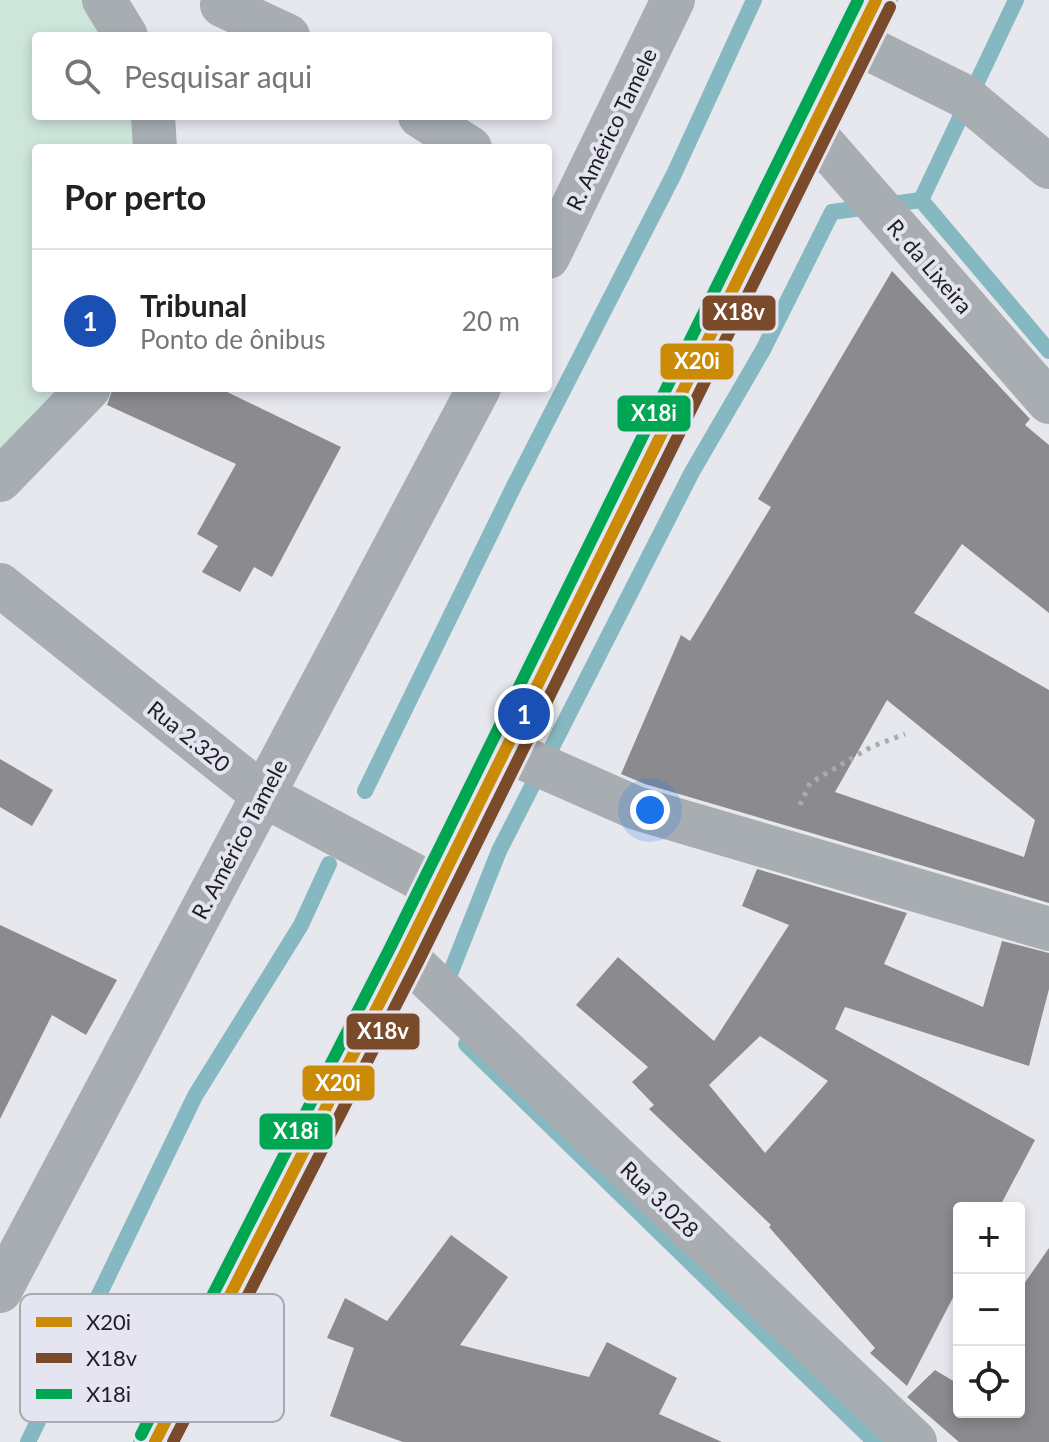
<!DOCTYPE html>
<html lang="pt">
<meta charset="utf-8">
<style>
:root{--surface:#fff;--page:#f6f6f6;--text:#222;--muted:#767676;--line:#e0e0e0;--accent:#d93025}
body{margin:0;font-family:Lato,sans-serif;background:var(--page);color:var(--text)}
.controls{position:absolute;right:24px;bottom:24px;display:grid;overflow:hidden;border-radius:8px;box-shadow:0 4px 12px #0003}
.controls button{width:72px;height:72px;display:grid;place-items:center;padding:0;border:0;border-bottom:2px solid var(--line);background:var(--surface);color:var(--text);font:40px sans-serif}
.you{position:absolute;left:650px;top:810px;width:28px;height:28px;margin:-20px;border:6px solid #fff;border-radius:50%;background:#1a73e8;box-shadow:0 0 0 12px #1a73e833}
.badge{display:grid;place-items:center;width:52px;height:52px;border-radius:50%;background:var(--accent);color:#fff;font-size:26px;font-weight:700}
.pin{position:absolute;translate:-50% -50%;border:4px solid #fff;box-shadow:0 2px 8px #0006}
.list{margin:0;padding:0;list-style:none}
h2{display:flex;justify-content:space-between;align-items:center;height:104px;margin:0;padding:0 32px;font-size:34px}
h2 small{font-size:26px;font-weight:400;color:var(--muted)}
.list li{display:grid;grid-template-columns:52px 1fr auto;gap:24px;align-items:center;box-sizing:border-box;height:144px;padding:0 32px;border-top:2px solid var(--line)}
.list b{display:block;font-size:30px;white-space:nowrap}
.list p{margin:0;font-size:26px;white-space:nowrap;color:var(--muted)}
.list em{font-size:26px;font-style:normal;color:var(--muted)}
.icon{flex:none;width:44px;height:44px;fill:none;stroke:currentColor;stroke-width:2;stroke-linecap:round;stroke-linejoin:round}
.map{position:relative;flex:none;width:1049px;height:1442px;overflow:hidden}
.search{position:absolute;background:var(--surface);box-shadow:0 4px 12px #0003;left:32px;top:32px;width:520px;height:88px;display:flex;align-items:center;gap:20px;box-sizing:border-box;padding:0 28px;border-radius:8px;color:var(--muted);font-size:30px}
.panel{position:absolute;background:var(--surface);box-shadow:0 4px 12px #0003;left:32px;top:144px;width:520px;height:248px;border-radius:8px}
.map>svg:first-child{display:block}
.green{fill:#cde5db}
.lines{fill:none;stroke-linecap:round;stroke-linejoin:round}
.stream{stroke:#85b8c0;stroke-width:16}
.building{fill:#8a8a8f;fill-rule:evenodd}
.path{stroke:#a7acb0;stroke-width:5;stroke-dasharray:4 6;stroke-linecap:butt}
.minor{stroke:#a7adb1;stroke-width:44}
.major{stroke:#a7afb3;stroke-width:44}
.bus-1-casing{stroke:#e4e5f1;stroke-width:18}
.bus-2-casing{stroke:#e4e5f1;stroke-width:18}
.bus-3-casing{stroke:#e4e5f1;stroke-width:18}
.bus-1{stroke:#cc8b07;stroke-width:12}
.bus-2{stroke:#7a4b2a;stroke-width:12}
.bus-3{stroke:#00a651;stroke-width:12}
.labels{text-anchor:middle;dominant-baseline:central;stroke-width:8;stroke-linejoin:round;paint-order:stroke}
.street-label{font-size:22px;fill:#1e1e23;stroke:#e4e5f1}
.key{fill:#e4e5f1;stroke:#a9a9b3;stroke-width:2}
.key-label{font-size:22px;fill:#1e1e23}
.line-badge{stroke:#e4e5f1;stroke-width:3}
.badge-label{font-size:22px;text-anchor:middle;font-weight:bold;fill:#fff}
</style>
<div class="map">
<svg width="1049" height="1442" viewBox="0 0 1049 1442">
<rect width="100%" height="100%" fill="#e7e8ee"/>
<path class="green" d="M0,0h88l23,36h-75v80h104l1,32h-105v240h40l-76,75z"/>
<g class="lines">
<path class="stream" d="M921,200l128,151
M365,791l149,-305 160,-312 80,-174
M444,989l55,-138 193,-379 71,-122 69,-138 89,-12 95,-200
M466,1044l409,398
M28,1442l167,-346 106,-171 28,-61"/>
</g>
<path class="building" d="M892,271l138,148 -5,6 24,20v168l-87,-69 -48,69 135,77v213l-404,-119 -24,-10 60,-139 9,6 81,-134 -13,-8zM887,700l148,120 -11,37 -189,-65z
M113,388h106l122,59 -69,130 -18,-10 -14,25 -38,-20 16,-26 -21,-12 39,-70 -129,-59z
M0,759l53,31 -21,36 -32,-19z
M757,869l150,44 -23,51 99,43 19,-66 47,12v36l-20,77 -184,-59 -10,22 200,111 -36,68h-40v78l-52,100 -37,-33 5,-5 -106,-121 2,-2 -122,-116 5,-4 -22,-23 16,-15 -72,-62 42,-48 96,84 75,-116 -47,-19zM760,1036l68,45 -63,72 -56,-68z
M0,925l117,55 -31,55 -34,-20 -52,104z
M451,1235l57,42 -48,68 129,32 18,-35 70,36 -18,36 63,28h-319l-73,-26 24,-68 -27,-10 18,-40 42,23z
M1049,1248v194h-90l-52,-45 28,-27 20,12 4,-5v35h60v-121z"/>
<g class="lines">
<path class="path" d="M800,805l10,-22 61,-36 34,-13"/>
<path class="minor" d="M104,0l22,36
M222,5l66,31
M855,42l109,54 85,71
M153,116l2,32
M420,116l50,32
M811,130l238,272
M548,257l125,-257
M0,480l89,-92
M0,585l263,210 173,92
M507,747l7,7 122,54 413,121
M404,955l511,487
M0,1291l479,-903"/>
<path class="major" d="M155,1442l249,-487 472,-955"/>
<g class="bus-1-casing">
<path id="bus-1" d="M155,1442l249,-487 472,-955"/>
</g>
<g class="bus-2-casing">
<path id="bus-2" d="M173,1442l245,-480 472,-955"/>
</g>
<g class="bus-3-casing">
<path id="bus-3" d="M141,1435l249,-487 468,-948"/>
</g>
<use href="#bus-1" class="bus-1"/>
<use href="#bus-2" class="bus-2"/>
<use href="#bus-3" class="bus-3"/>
</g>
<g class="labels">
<g class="street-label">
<text transform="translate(611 129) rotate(-64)">R. Américo Tamele</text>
<text transform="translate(930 266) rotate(49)">R. da Lixeira</text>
<text transform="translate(189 736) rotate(39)">Rua 2.320</text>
<text transform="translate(239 839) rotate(-62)">R. Américo Tamele</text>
<text transform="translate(660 1199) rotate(44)">Rua 3.028</text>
</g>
</g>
<rect x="20" y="1294" width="264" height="128" rx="12" class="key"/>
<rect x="36" y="1317" width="36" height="10" fill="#cc8b07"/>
<rect x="36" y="1353" width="36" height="10" fill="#7a4b2a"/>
<rect x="36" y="1389" width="36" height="10" fill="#00a651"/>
<g class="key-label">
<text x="86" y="1330">X20i</text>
<text x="86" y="1366">X18v</text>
<text x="86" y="1402">X18i</text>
</g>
<g class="line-badge">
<rect x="701" y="294" width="76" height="38" rx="8" fill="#7a4b2a"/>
<rect x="659" y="342" width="76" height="39" rx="8" fill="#cc8b07"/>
<rect x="616" y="394" width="76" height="39" rx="8" fill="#00a651"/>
<rect x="345" y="1012" width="76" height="39" rx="8" fill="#7a4b2a"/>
<rect x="301" y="1064" width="75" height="38" rx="8" fill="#cc8b07"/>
<rect x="258" y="1112" width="76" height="39" rx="8" fill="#00a651"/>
</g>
<g class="badge-label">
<text x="739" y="320">X18v</text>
<text x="697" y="369">X20i</text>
<text x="654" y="421">X18i</text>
<text x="383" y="1039">X18v</text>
<text x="338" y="1091">X20i</text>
<text x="296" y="1139">X18i</text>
</g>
</svg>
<div class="controls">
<button>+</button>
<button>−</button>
<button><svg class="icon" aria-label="locate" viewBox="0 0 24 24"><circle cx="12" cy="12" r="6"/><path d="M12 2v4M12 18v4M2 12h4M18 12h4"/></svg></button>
</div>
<div class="you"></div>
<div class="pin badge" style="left:524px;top:714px;background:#1a4fb4">1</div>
<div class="search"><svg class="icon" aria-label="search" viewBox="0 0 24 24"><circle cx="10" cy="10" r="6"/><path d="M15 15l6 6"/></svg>Pesquisar aqui</div>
<section class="panel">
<h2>Por perto<small></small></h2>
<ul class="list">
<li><span class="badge" style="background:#1a4fb4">1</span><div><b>Tribunal</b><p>Ponto de ônibus</p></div><em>20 m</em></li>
</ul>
</section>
</div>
